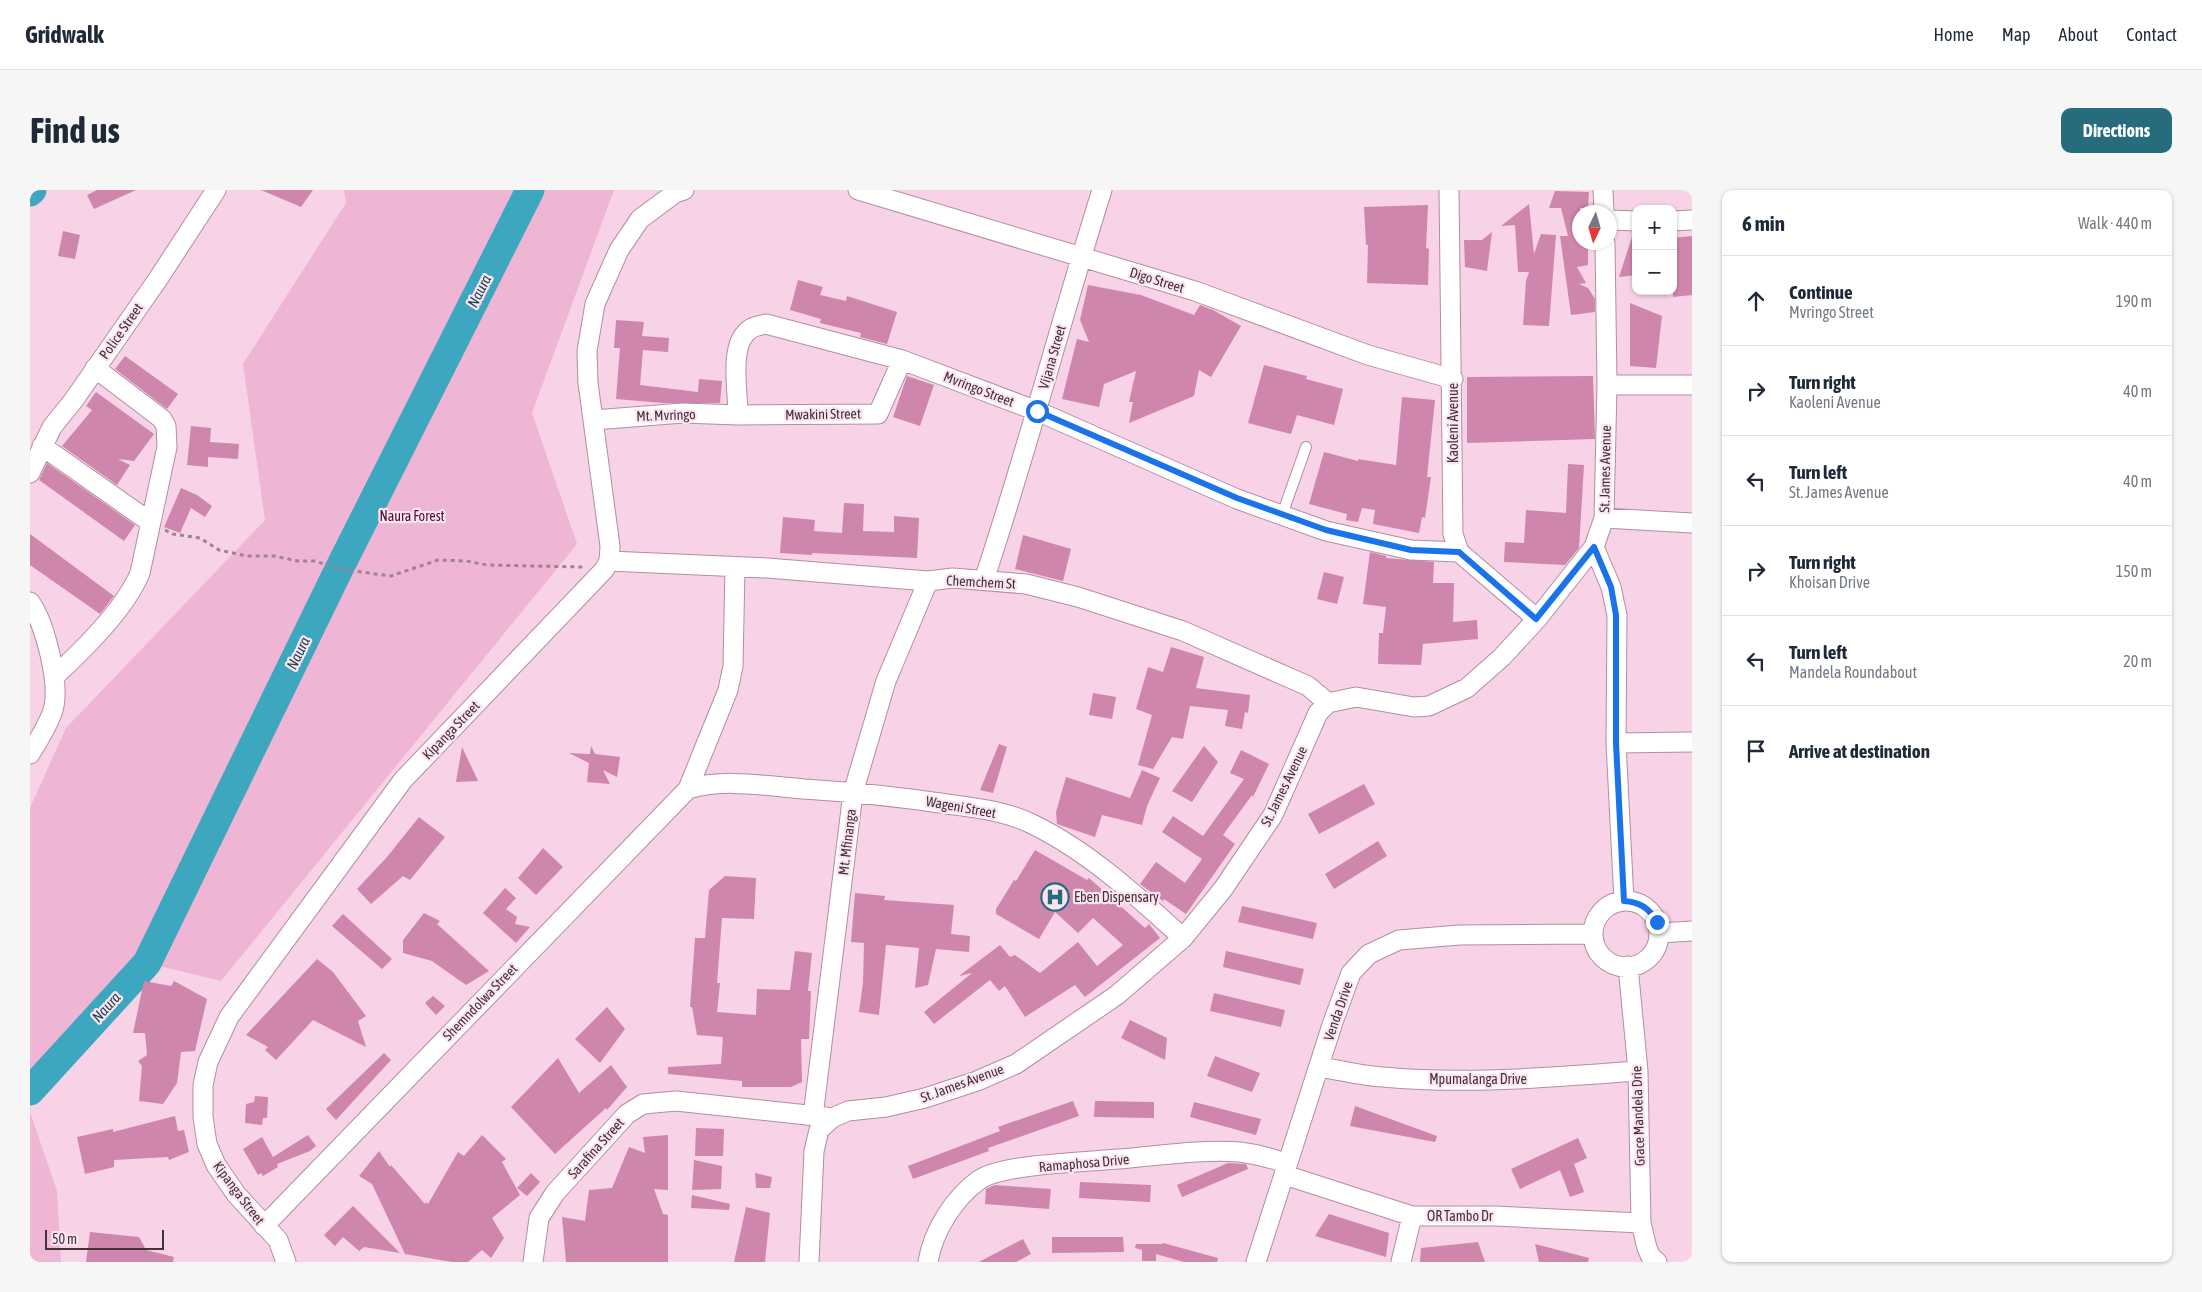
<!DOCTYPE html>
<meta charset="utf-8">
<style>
:root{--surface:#fff;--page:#f6f6f7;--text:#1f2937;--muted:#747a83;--line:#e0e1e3;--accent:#276c7c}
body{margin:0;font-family:"Asap Condensed",sans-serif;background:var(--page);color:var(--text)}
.controls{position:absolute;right:15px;top:15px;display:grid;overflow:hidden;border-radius:10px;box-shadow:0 1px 4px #0004}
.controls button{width:45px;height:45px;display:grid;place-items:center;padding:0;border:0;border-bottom:1px solid var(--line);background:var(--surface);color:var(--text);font:25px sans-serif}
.compass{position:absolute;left:1542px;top:15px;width:45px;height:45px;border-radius:50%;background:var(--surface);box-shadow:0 1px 4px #0004;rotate:185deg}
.scale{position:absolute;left:15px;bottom:12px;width:119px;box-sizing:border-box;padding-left:5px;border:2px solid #41323a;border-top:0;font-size:14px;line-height:18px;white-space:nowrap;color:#41323a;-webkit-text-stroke:4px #fce4f0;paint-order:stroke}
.stop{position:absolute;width:15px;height:15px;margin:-11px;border:4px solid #1a73e8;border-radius:50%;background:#fff}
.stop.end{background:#1a73e8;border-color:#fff;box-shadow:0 1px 5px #0008}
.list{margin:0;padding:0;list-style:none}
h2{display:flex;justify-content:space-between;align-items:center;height:65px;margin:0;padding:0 20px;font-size:21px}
h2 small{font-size:16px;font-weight:400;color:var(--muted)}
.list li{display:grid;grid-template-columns:32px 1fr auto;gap:15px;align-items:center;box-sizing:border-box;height:90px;padding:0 20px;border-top:1px solid var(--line)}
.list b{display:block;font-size:19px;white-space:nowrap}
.list p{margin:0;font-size:16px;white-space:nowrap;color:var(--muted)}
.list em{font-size:16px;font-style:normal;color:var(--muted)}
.icon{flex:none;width:28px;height:28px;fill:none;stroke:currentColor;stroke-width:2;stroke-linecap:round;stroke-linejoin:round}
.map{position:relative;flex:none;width:1662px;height:1072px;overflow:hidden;border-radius:10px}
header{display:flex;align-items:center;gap:30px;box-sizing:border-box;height:70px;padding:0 25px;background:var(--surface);border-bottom:1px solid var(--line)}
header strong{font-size:24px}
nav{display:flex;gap:28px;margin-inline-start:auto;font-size:18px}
.intro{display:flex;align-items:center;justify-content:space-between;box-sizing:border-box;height:120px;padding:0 30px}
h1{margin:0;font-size:35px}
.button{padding:12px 22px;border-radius:10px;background:var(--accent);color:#fff;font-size:18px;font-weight:700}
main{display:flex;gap:30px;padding:0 30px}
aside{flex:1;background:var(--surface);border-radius:10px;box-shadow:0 1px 4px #0004}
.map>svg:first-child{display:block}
.green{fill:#efb5d4}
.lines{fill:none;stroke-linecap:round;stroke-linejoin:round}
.river{stroke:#3da7c0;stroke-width:29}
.building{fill:#ce86ad}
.lane-casing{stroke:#b28ea1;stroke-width:12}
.street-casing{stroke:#b28ea1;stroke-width:21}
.path{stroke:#9e8391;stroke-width:3;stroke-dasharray:4 4;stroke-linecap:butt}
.lane{stroke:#fff;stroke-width:10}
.street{stroke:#fff;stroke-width:19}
.route{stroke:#1a73e8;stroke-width:6}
.labels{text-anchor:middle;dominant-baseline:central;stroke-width:4.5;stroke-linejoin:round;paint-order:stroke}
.street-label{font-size:14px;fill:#41323a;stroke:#fce4f0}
.park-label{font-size:14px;fill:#4c0c36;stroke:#fce4f0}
.poi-label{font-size:14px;fill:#41323a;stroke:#fce4f0;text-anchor:start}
.water-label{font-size:15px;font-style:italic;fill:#174550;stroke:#fce4f0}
</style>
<header>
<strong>Gridwalk</strong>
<nav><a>Home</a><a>Map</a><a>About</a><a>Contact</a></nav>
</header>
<div class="intro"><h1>Find us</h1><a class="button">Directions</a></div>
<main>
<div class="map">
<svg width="1662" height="1072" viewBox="0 0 1662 1072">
<rect width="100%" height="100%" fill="#f8d2e6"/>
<path class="green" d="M314,0h270l-82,223 45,131 -356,437 -74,-18 -117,128v-283l36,-80 199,-208 -22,-156 103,-161z
M0,922l27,79 4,71h-31z"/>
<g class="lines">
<path class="river" d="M0,2l2,-2
M0,901l117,-128 192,-394 191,-379"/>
</g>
<path class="building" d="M67,0h39l-42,19 -7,-14z
M231,0h52l-12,17z
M1525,1l34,1 -1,16h-8v34h8v23l-11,2 9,16 -7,1 9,4 7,11v13l-24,3 -11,-79h8l-7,-28h-12z
M1499,14l5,50 7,-20 15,1 -7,91 -26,-1 3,-44 3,-9h-11l-3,-47 -14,1z
M1398,15l-2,43 3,1 -1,36 -61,-2 1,-38h-2l-2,-38z
M33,41l17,4 -5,24 -17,-3z
M1462,42l-5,39 -22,-4 -1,-27h18z
M1603,44l3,1v40l-17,2z
M1662,46v59l-19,2v-59z
M768,90l25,7 -3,8 26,6 1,-5 50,16 -10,32 -27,-7 1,-4 -41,-10 1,-4 -31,-9z
M1058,95l53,10 53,20 6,-10 13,5 28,16 -30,51 -12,-7 -5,26 -65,27 4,-21h-4l7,-31 -32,13 -5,23 -37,-8 15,-60 12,3 -9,-22z
M1600,113l32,13 -6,52 -26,-2z
M586,130l28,2 -2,14 27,2 -1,14 -25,-2 -3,35 58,7 1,-13 23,2 -2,22h-57l-47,-4 4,-51h-6z
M95,166l53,38 -11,15 -52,-40z
M1234,175l43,11 -1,3 37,10 -9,36 -37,-10 -6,19 -43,-11z
M877,186l27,9 -14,41 -27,-9z
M1563,186l2,63 -128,4v-66z
M66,202l58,42 -20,27 -16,-2 12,6 -13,20 -55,-39 30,-36 -6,-4z
M1372,207l33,3 -8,77h4l-6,41 -3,-1 -3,16 -46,-9 2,-14 -13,-2 -4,14 -12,-2 1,-6 -38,-10 15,-52 34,9v-2l38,6z
M161,236l20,2 -1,14 29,2 -1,15 -30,-2v10l-21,-2z
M17,273l88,62 -11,16 -85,-61z
M1538,274l16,1 -5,83 -14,17 -61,-3 1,-20 19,1 2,-33 40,3z
M151,298l16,7 15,11 -7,11 -14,-9 -11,25 -16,-6z
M814,313l20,1 -1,27 31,1v-16l25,2 -2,40 -105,-5v2l-32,-2 3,-36 32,3 -1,11 28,2z
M0,344l84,62 -14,18 -70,-49z
M993,345l48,14 -8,32 -48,-12z
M1340,362l16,4v2l48,4 -1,21h21l-1,39 24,-2 1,19 -55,5 -2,21 -43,-1 1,-31h4l3,-26 -23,-3z
M1294,382l20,5 -7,27 -20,-5z
M1141,457l33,10 -8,31 54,7 -2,18 -3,-1 -3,17 -17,-3 3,-16 -38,-4 -7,33 -11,-2 -19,32 -15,-4 14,-50 -16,-6 12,-42 15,5z
M1063,503l23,4 -4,22 -23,-4z
M969,554l8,3 -14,46 -13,-3z
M561,556l4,8 25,3 -3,20 -14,-7 7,14 -23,-2 2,-19 -20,-10 21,1z
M1174,556l14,16 -26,40 -20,-11z
M432,557l10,21 6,13 -22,1z
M1211,560l28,14 -16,33 -1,-2 -29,40 12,9 -49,70 -22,-15 -1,2 -23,-17 16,-22 29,21 17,-24 -40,-27 11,-16 30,20 41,-57 -14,-6z
M1112,580l18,8 -13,28 -5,19 -40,-10 -7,22 -38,-13 -1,-12 10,-35 64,21z
M1334,594l11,20 -56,30 -11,-20z
M389,627l26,20 -35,43 -7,-4 -32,28 -14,-15 30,-32z
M1348,651l9,15 -53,33 -9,-15z
M513,658l20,19 -27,28 -18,-17z
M1005,660l52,30 2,-2 56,50 4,-4 11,14 -75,59 -10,-12 -50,32 -20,-31 -6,5 -9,-11 -56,44 -10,-12 48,-39 -13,3 41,-31 10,12 5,-2 25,18 38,-31 19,24 26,-21 -30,-27 -15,15 -23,-21 -16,27 -43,-25v-5l18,-29 2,1z
M695,686l31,2 -2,41 -32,-1 -5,65h3l-3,29 39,3 1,-26 33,1 5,-39 17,2 -4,38h3l-2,48h-8l1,43 -11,5h-49v-6l-74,-7v-7l53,-3 2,-27 -26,-2 -5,-28h-2l5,-69h10l4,-48z
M475,698l11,10 -10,11 11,8 -2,7 15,3 -14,16 -33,-30z
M825,703l30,3 -1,4 70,5 -3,29 19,2 -1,16 -33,-3 -8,36 -13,3 4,-40 -33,-3 -7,70 -20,-3 4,-29 1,-40 -13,-1z
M1212,716l75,17 -4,16 -75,-17z
M394,723l16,8 -3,3 52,47 -23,14 -34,-24 -29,-8v-13z
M313,724l49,45 -10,10 -50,-43z
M1196,761l78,18 -4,16 -77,-18z
M287,769l16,13 33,44 -8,5 8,26 -53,-27 -37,40 -11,-10 3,-3 -22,-12z
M114,791l27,5 3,-5 33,18 -12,52 -14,1 -4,31 -14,21 -24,-3 3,-35 -4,-5 9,-6 -2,-22h-12z
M1184,803l71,17 -4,17 -71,-16z
M403,806l12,10 -9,9 -11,-12z
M577,817l18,22 -25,34 -25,-24z
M1100,830l37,18 -2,22 -44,-22z
M354,863l7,7 -55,60 -10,-11z
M1185,866l45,17 -8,19 -45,-16z
M528,868l21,35 32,-28 16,22 -20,23 -1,-2 -51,46 -44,-47z
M225,906l13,1 -1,21h-4l-1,7 -17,-2 1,-19 8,-2z
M1043,911l6,15 -91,32 1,3 -76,28 -5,-13 92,-35 -2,-4z
M1065,911l59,1v16l-60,-1z
M1164,912l67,17 -5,16 -66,-18z
M1325,916l82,30 -2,6 -85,-16z
M145,926l3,15 6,-1 5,22 -20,8 -1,-3 -54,3v7l-29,7 -8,-37 36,-8v3z
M666,938l28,1 -1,27h-28z
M278,945l8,11 -6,5 -33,13 1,3 -15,9 -2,-3 -3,2 -15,-26 19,-12 11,20z
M452,945l24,24 -4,3 18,33 -28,23 12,20 -13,20 -9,-8 -14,12h-16l-47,-8 -33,-70 -13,-8 20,-25 11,16 1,-2 34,39 1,-2 2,2 30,-52 6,4z
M638,945v55l-14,-1 9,25 5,1v47h-102l-4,-45 23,4 4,-31 23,-2 17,-41 16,6 -2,-16z
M1548,948l9,20 -13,6 10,28 -14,5 -10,-27 -40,19 -9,-20z
M664,970l28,6 -1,23 -29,1z
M1198,973l18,1 2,5 -66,28 -5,-12z
M501,983l9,9 -13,14 -10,-8z
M725,983l17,4 -2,11h-14z
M1050,992l71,3 -1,17 -71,-4z
M965,995l56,4 -2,20 -64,-5 1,-15z
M662,1005l38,9 -1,6 -38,-2z
M323,1016l47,47 -36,-6 -5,4 -16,-14 -8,9 -11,-11z
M716,1017l24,6 -5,49h-31z
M1299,1024l60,19 -3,24 -71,-21z
M60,1042l49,5 7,13 28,7 -1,5h-87z
M1022,1047h71l1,15 -72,1z
M993,1049l8,15 -15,8h-37z
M1448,1052l7,20h-65l1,-14z
M1133,1053l55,15 -1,4h-33l-28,-8v7h-14v-11l-7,-2 1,-4h26z
M1505,1054l54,14 -1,4h-49z"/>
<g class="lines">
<g class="lane-casing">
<path id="lane" d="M1252,325l24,-68"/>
</g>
<g class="street-casing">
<path id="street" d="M828,0l337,101 173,64 85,24
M1419,0l4,344 6,18 78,67
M1573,0l1,22
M1580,30l26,1
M1643,31l19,-1
M1577,195h85
M708,225c0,-21 -8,-65 7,-81 5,-7 12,-8 21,-10l136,36 135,51 200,88 89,32 85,19 48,2
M564,230l89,-7 55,2 140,-1 24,-54
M12,256l108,76
M0,283l22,-46 21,-26 85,-122 58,-89
M1574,328l88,5
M1564,357l17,40 6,28 -1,128 8,158
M579,371l158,7 161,13 25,-3 73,6 52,13 105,34 125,55 20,17
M954,390c43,-129 77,-260 118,-390
M0,412c15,21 32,86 22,111 -5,14 -14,28 -22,41
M25,486c29,-27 70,-67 85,-103l27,-126 -1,-21 -4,-7 -67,-51
M1586,553l76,-1
M658,599l40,-99 5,-24 2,-99
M1563 744a33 33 0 1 1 66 0a33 33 0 1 1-66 0Z
M1629,743l33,-2
M1598,776l10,105 3,152 6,25 4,9 6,5
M1289,877c21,3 43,9 64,10 84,8 170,0 255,-6
M783,926l40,-323 33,-112 42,-100
M1255,985l127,41h83l146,7
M234,1036l424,-437c37,-11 78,-3 116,0 48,3 96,8 143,15 29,4 59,7 85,20 56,27 105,72 151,114
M256,1072l-8,-22 -42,-46 -20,-29 -9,-21 -4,-27v-32l5,-23 21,-45 174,-237 201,-210 5,-9 1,-15 -22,-163 -1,-32 8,-47 24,-54 21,-31 35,-26 9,-3
M503,1072l6,-44 16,-25 72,-79 16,-10 33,-3 150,16
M779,1072l5,-111 5,-21 13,-12 16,-7 38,-4 39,-9 52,-17 39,-17 101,-69 66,-57 40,-49 50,-74 45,-102 10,-10 28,-6 58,10 15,-1 38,-18 35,-31 35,-38 57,-72 10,-29 3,-133 -2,-143
M898,1072c5,-31 26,-64 51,-82 22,-16 109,-18 139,-21 40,-3 81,-10 122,-7 16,2 32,6 47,12
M1226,1072l77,-240 18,-49 18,-19 30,-14 60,-5 134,-1
M1371,1072l11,-46"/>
</g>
<path class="path" d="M135,340l8,4 27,4 19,12 28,6h27l24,5h17l24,8 52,7 47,-16 28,1 21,4 96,2"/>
<use href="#lane" class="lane"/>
<use href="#street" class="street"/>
</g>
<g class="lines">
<path class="route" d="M1007,221l200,87 89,32 85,20 48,2 77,67 58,-72 17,40 5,28v128l8,158c16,1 25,7 33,21"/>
</g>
<defs>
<g id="hospital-ring" transform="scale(1.4375)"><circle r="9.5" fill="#fce4f0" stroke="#276c7c" stroke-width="1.5"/><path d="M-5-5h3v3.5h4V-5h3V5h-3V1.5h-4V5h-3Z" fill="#276c7c"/></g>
</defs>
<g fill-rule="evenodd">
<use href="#hospital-ring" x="1025" y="707"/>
</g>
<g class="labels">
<g class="street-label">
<text transform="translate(1127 90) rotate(17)">Digo Street</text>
<text transform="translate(91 141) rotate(-55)">Police Street</text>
<text transform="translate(1022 167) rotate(-74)">Vijana Street</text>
<text transform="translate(949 199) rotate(21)">Mvringo Street</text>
<text transform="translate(793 224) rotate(-1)">Mwakini Street</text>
<text transform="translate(636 225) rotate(-2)">Mt. Mvringo</text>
<text transform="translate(1423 233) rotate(-90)">Kaoleni Avenue</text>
<text transform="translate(1575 279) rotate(-89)">St. James Avenue</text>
<text transform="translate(951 392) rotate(3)">Chemchem St</text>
<text transform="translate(421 540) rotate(-46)">Kipanga Street</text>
<text transform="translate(1254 596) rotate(-64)">St. James Avenue</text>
<text transform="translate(931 617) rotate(10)">Wageni Street</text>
<text transform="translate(817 652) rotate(-83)">Mt. Mfinanga</text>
<text transform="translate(450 812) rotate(-46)">Shemndolwa Street</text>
<text transform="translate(1308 821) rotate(-71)">Venda Drive</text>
<text x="1448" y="889">Mpumalanga Drive</text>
<text transform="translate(932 893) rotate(-20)">St. James Avenue</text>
<text transform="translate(1608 926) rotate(-92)">Grace Mandela Drie</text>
<text transform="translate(566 958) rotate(-48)">Sarafina Street</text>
<text transform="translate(1054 973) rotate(-5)">Ramaphosa Drive</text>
<text transform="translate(209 1003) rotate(53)">Kipanga Street</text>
<text x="1430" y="1026">OR Tambo Dr</text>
</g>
<g class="park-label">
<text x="382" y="326">Naura Forest</text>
</g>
<g class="poi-label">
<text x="1044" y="707">Eben Dispensary</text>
</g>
<g class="water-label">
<text transform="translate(449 101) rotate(-63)">Naura</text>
<text transform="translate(268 463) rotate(-64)">Naura</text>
<text transform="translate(76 817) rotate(-48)">Naura</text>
</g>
</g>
</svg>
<div class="controls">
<button>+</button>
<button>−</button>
</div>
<svg class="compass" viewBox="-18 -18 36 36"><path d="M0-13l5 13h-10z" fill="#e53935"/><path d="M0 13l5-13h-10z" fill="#747a83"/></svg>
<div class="scale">50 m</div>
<div class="stop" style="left:1007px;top:221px"></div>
<div class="stop end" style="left:1627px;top:732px"></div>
</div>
<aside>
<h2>6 min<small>Walk · 440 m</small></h2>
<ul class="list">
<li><svg class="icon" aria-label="ahead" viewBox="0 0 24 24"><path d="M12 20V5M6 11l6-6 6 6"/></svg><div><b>Continue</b><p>Mvringo Street</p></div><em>190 m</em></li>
<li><svg class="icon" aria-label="right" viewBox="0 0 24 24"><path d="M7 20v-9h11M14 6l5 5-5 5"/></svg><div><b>Turn right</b><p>Kaoleni Avenue</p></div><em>40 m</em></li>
<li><svg class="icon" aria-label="left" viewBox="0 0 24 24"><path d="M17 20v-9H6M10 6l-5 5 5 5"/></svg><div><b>Turn left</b><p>St. James Avenue</p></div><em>40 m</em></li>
<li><svg class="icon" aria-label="right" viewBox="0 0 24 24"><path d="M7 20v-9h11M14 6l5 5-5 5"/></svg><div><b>Turn right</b><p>Khoisan Drive</p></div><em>150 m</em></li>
<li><svg class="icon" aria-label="left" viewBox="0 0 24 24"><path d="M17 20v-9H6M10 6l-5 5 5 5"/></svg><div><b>Turn left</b><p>Mandela Roundabout</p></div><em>20 m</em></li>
<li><svg class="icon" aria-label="arrive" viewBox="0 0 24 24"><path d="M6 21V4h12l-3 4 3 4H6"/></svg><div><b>Arrive at destination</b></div></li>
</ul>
</aside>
</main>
